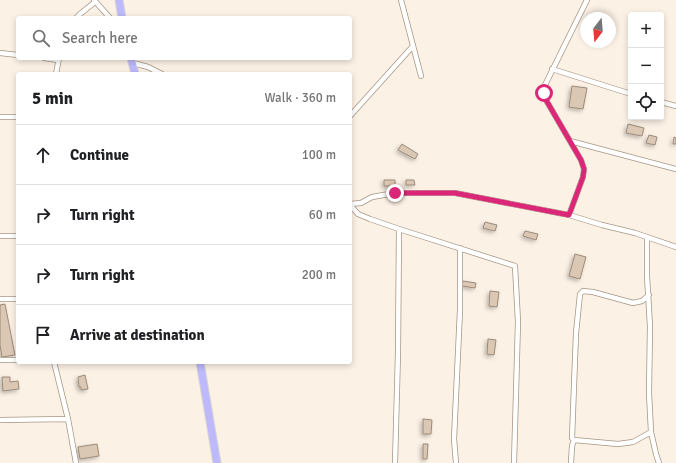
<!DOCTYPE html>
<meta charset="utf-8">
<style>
:root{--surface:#fff;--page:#f2f2f2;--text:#202124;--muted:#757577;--line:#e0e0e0}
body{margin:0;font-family:Signika,sans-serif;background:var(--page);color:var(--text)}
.controls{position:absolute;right:12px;top:12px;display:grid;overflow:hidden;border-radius:4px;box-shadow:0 2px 6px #0003}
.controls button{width:36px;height:36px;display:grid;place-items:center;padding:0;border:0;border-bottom:1px solid var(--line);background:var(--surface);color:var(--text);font:20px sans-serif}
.compass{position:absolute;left:580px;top:12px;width:36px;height:36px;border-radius:50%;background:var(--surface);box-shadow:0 2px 6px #0003;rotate:196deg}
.stop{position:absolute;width:12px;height:12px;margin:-9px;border:3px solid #db2777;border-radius:50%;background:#fff}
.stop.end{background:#db2777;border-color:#fff;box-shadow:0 1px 4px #0008}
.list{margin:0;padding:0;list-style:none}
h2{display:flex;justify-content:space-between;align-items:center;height:52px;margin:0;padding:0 16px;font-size:17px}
h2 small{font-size:13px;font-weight:400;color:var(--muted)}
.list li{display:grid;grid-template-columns:26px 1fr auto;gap:12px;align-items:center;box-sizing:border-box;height:60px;padding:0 16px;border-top:1px solid var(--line)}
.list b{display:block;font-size:15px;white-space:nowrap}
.list em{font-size:13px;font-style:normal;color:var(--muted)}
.icon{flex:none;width:22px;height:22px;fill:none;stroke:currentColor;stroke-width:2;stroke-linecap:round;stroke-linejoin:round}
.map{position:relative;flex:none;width:676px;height:463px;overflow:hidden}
.search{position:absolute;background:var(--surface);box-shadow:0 2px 6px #0003;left:16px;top:16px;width:336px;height:44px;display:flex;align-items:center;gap:10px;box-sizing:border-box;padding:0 14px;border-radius:4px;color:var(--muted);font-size:15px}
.panel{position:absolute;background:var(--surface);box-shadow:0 2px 6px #0003;left:16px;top:72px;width:336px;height:292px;border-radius:4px}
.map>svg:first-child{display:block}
.building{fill:#dac7b4;stroke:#9c8b79;filter:url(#shadow)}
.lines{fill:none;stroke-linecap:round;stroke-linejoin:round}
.street-casing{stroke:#a69582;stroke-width:6}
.primary-casing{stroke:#d6d5d3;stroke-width:9}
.street{stroke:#fff;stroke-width:4.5}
.primary{stroke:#beb8fd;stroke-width:7}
.route{stroke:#db2777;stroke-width:5}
</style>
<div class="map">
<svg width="676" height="463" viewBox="0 0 676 463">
<defs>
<filter id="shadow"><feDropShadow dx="-2" dy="2" stdDeviation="2" flood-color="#0004"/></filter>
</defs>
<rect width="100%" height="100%" fill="#fcf1e5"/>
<path class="building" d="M572,86l15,2 -4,21 -14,-2z
M628,124l16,4 -2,8 -16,-3z
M649,135l8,2 -2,8 -9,-2z
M674,137l2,1v6h-3z
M402,144l16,10 -3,5 -17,-9z
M384,180h11v6h-11z
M406,180h8l1,5h-9z
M485,222l12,3 -2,6 -12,-3z
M525,231l13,3 -2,6 -13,-4z
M575,254l11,3 -6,22 -11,-3z
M463,281l13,2 -1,5 -13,-2z
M490,291l9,1 -2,15 -8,-1z
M5,304l10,51 -13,2 -2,-12v-40z
M488,339l8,1 -2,15 -7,-1z
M85,375l3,14 -7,1v-3h-2l-1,-10z
M2,377h8v5l8,-1 1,8 -16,2z
M423,419l9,1 -1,14h-8z
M97,444l2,12 -19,3 -2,-12z
M423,444h5l-1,15h-4z"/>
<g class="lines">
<g class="street-casing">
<path id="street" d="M94,0l16,18
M401,0l20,76
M76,18l4,-4 15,-12
M0,53l18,2
M44,58l14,2
M133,63l15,4 14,7
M552,69l79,25
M56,74l3,-16
M661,102l15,4
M350,116l63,-70
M0,117h18
M570,141l106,28
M350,204l11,-1 11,-6 23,-4h60l114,22 33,10 33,8 41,14
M350,205l8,9 12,5 29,10 116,37 3,56 -4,141
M569,215l14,-38 1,-8 -3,-9 -35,-60 -2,-7 1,-8 42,-85
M0,236h18
M647,237v39l3,50 -1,67 2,39 5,22 3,9
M649,295l-7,6 -9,2 -40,-11 -10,-1 -3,3 -4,39 -4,105 2,2 44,4 15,-2 18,-10
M0,299h18
M0,360h18
M54,362l14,57 8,44
M0,420l68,-1
M395,463l3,-110 1,-124
M456,463l-2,-24 6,-129v-62
M571,463l1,-17 2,-6"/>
</g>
<g class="primary-casing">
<path id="primary" d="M119,0l3,18
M131,58l4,16
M200,362l17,101"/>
</g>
<use href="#street" class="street"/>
<use href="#primary" class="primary"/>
</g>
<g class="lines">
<path class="route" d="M395,193h60l114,22 14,-38 1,-8 -3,-9 -35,-60 -2,-7"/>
</g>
</svg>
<div class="controls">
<button>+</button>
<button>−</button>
<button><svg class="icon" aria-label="locate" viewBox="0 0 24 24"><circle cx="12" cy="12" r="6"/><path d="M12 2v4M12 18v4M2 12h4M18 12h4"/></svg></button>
</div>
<svg class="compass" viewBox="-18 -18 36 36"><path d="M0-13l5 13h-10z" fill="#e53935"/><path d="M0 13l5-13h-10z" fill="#757577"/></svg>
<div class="stop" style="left:544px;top:93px"></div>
<div class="stop end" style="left:395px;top:193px"></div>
<div class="search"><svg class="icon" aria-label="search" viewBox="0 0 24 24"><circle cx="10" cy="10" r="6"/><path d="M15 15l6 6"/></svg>Search here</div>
<section class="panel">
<h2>5 min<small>Walk · 360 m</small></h2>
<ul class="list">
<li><svg class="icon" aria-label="ahead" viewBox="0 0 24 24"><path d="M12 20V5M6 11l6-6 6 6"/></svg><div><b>Continue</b></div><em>100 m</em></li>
<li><svg class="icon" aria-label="right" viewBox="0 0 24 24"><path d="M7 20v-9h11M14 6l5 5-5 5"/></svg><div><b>Turn right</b></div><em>60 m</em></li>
<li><svg class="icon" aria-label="right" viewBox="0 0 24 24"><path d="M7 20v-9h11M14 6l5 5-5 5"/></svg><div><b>Turn right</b></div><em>200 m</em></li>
<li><svg class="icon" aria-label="arrive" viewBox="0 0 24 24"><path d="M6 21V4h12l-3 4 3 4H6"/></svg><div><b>Arrive at destination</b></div></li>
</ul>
</section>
</div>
